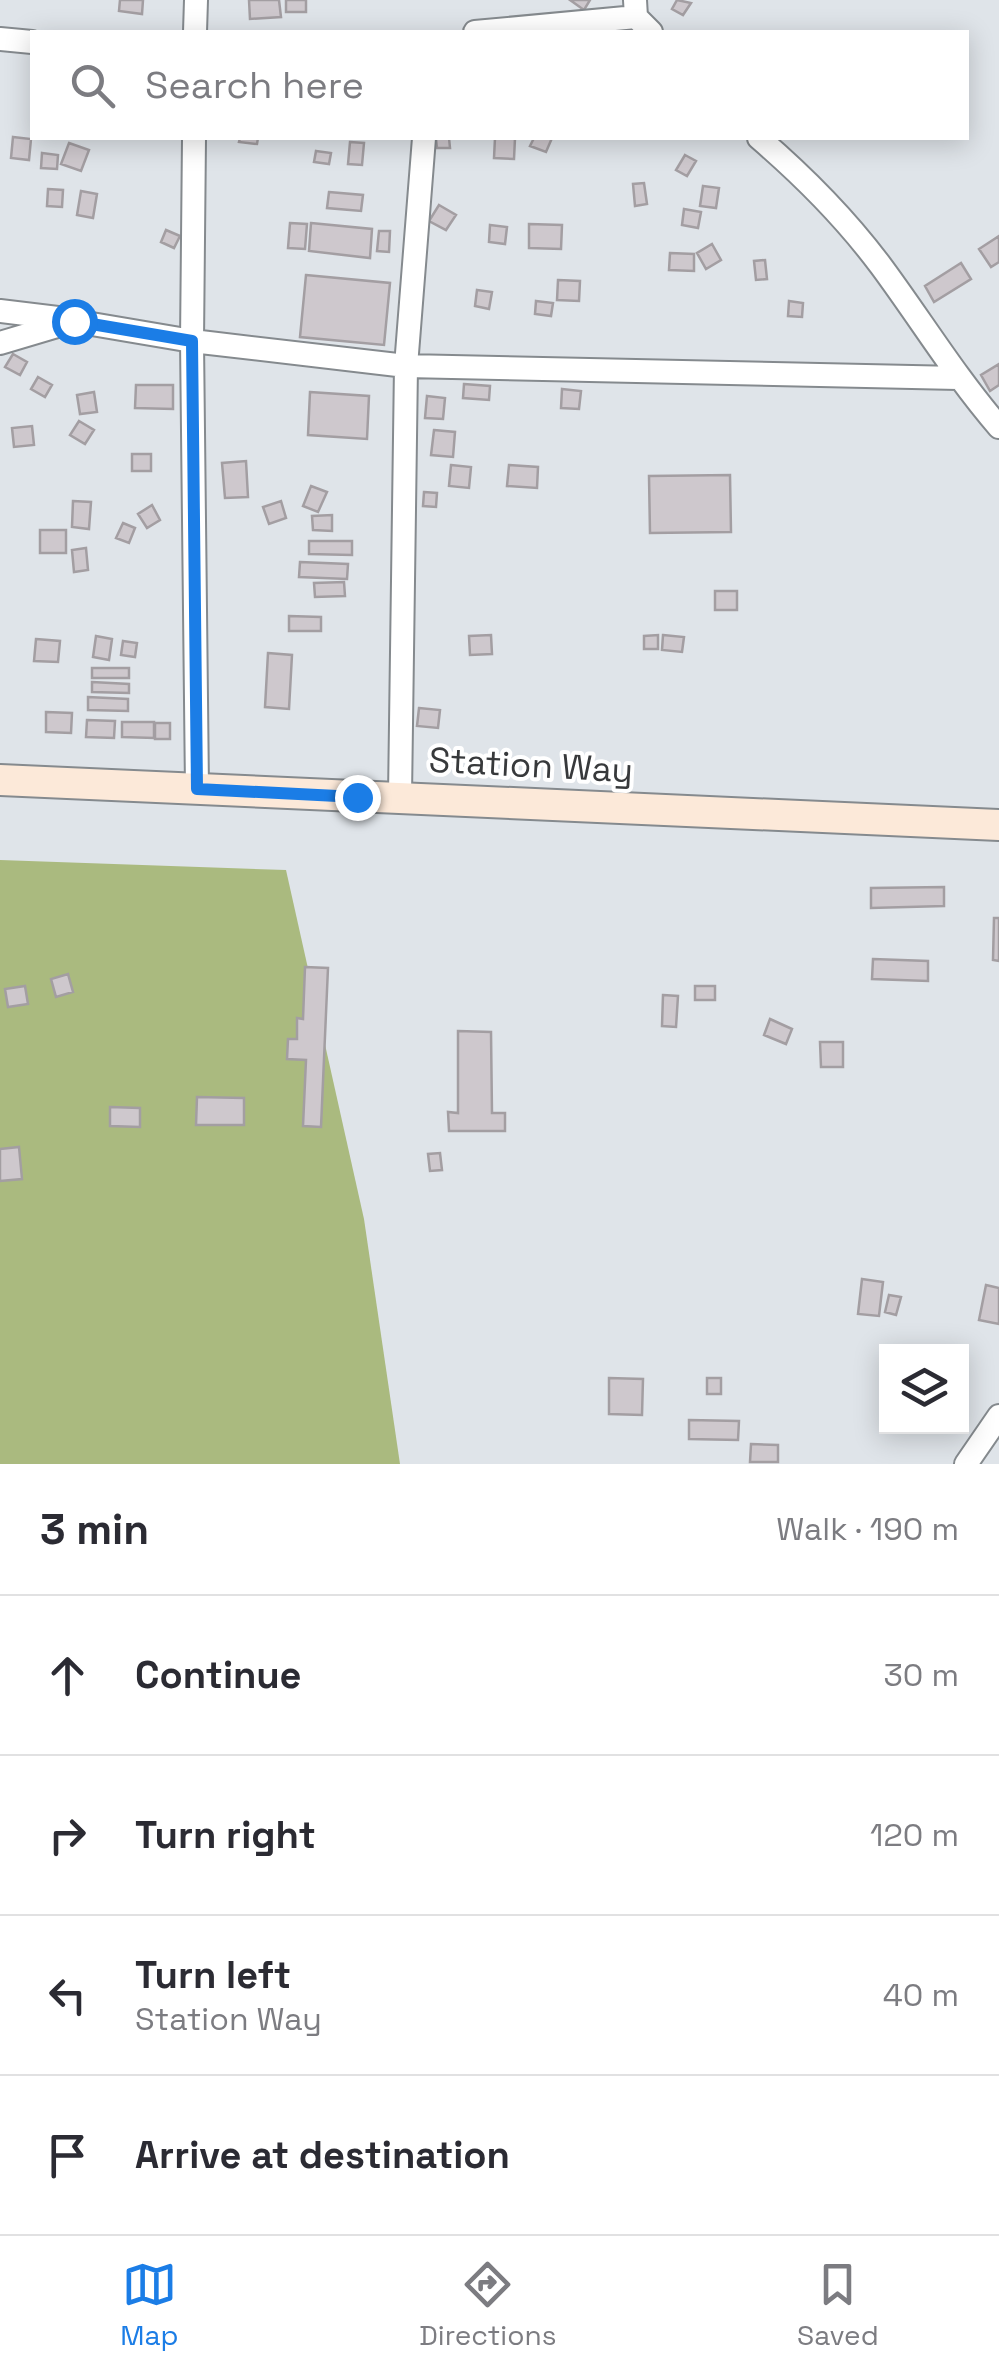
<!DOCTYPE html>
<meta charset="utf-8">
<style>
:root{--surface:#fff;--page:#f2f2f3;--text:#2b2b33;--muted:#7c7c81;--line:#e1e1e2;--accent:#1b7de6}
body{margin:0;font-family:"Space Grotesk",sans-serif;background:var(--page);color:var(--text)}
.controls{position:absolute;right:30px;bottom:30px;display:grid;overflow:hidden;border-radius:0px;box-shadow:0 5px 25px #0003}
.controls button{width:90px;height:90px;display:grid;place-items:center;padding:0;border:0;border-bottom:2px solid var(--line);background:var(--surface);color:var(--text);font:50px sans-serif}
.stop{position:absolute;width:30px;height:30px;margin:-22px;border:8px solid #1b7de6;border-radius:50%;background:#fff}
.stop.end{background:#1b7de6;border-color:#fff;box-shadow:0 2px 10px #0008}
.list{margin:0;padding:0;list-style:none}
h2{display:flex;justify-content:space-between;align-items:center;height:130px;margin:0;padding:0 40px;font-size:42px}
h2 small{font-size:32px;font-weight:400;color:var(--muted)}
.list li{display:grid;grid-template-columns:65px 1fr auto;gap:30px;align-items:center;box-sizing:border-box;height:160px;padding:0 40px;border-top:2px solid var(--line)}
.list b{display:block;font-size:38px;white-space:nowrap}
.list p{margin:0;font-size:32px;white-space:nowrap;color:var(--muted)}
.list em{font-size:32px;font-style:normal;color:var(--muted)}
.icon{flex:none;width:55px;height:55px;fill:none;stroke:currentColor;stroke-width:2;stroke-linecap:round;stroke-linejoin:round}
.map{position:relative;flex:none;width:999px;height:1464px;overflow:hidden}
.search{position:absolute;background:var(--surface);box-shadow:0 5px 25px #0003;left:30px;right:30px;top:30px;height:110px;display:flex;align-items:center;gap:25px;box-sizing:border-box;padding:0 35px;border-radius:0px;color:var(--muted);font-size:38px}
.sheet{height:770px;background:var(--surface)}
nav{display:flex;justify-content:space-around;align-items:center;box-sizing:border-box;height:140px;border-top:2px solid var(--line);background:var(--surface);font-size:28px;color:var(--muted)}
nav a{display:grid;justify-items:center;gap:5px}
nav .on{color:var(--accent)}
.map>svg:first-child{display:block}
.green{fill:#aaba7f}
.building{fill:#cec8cd;stroke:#a39ea2;stroke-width:2.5}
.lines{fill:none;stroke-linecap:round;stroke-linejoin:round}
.street-casing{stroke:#858a8e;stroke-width:26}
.secondary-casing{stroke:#858a8e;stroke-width:34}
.street{stroke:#fff;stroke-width:22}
.secondary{stroke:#fce9d9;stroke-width:30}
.route{stroke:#1b7de6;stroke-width:12}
.labels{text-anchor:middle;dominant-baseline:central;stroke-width:8;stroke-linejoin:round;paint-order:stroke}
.street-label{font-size:35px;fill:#37393b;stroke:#fff}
</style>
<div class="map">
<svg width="999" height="1464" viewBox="0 0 999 1464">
<rect width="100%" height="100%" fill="#dfe4e9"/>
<path class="green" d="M0,860l286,10 78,349 36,245h-400z"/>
<path class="building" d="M120,0h23l-1,14 -23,-3z
M249,0h30l2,17 -31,2z
M286,0h20v12h-20z
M570,0h20l-6,10z
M677,0l14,3 -8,12 -11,-6z
M13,137l18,2 -2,21 -18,-2z
M240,138h18l-1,6 -18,-2z
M436,138h13l1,10h-13z
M495,138h20l-1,21 -20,-1z
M534,138h18l-6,14 -16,-6z
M350,142l14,1 -2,22 -14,-1z
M69,143l20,7 -8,21 -20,-7z
M316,151l15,2 -2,11 -15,-2z
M42,153l16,2 -1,14 -16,-1z
M685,155l11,6 -9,15 -11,-6z
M644,183l3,21 -12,2 -2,-22z
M703,186l16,2 -3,20 -16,-2z
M48,189l15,1 -1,17 -15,-1z
M81,191l16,3 -4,24 -16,-3z
M329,192l34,3 -2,16 -34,-3z
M439,205l17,10 -10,15 -17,-9z
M684,209l17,3 -3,16 -16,-3z
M290,223l17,1 -2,25 -17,-1z
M311,223l61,6 -2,29 -61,-7z
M529,224l33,1 -1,24 -32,-1z
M490,225l17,2 -2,17 -16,-2z
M166,230l14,6 -6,12 -13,-6z
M379,231h11l-1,21 -12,-1z
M999,236v26l-8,5 -12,-18z
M712,244l9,16 -15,9 -9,-16z
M670,253l24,1v17l-25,-1z
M765,260l2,19 -11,1 -2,-19z
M961,263l10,16 -37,23 -9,-16z
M306,275l84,8 -6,62 -84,-8z
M558,280l22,1 -1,20 -22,-1z
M477,290l15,2 -3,17 -14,-3z
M536,301l17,2 -2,13 -16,-2z
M789,301l14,2 -1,14 -14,-1z
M13,354l14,8 -7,13 -15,-8z
M999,364v21l-9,6 -9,-16z
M38,377l14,8 -7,12 -14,-8z
M464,384l26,2 -1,14 -26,-2z
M136,385h37v24l-38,-1z
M562,389l19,2 -2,18 -18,-1z
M94,392l3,20 -17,2 -3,-19z
M310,392l59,4 -2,43 -59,-4z
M427,396l18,2 -2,21 -18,-1z
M79,421l15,9 -9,14 -15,-9z
M32,426l2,19 -20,2 -2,-19z
M434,430l21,2 -2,25 -22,-2z
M132,454h19v17h-19z
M246,461l2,36 -23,1 -3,-35z
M451,465l20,2 -2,21 -20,-2z
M509,465l29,2 -1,21 -30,-2z
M730,475l1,57 -81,1 -1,-57z
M311,486l16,6 -9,20 -15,-6z
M424,492l13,1 -1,14 -13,-1z
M73,501l18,1 -2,27 -17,-2z
M281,501l5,17 -17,6 -6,-17z
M152,505l8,15 -13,8 -9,-14z
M332,515v16l-19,-1 -1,-14z
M123,523l12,5 -6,15 -13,-5z
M40,530h26v23h-26z
M309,541h43v14l-43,-1z
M86,548l2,22 -14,2 -2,-22z
M300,562l48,2 -1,15 -48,-2z
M344,582l1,14 -30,1 -1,-14z
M715,591h22v19h-22z
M289,616l32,1v14h-32z
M491,635l1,19 -22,1 -1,-19z
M658,635v14h-14v-13z
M663,635l21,2 -2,15 -20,-2z
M96,636l16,3 -3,21 -16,-3z
M36,639l24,2 -2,21 -24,-1z
M123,641l14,2 -2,14 -14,-2z
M268,653l24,2 -3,54 -24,-2z
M92,668h37v10h-37z
M92,682l37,2v9l-37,-1z
M88,697l40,2v12l-40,-1z
M419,708l21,2 -2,18 -21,-2z
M46,712l26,1 -1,20 -25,-1z
M87,720l28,1 -1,17 -28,-1z
M122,722h32v16l-32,-1z
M155,723h15v16h-15z
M944,887v19l-73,2v-20z
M994,918h5v43l-6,-1z
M873,959l55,2v20l-56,-2z
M305,967l23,1 -7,159 -18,-1 3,-66 -19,-1 1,-20h9v-21l6,1z
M68,974l5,18 -17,5 -5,-18z
M25,986l3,18 -20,3 -3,-18z
M695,986h20v14h-20z
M663,995l15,1 -2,31 -14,-1z
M770,1019l22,10 -6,15 -22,-9z
M458,1031l33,1 1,81h13v18h-56l-1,-19 10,1z
M820,1042h23v25h-22z
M197,1097l47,1v27h-48z
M110,1107l30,1v19l-30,-1z
M19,1147l3,32 -22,2v-32z
M440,1153l2,17 -12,1 -2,-17z
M862,1279l21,3 -4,34 -21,-2z
M986,1285l13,3v36l-20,-4z
M889,1295l12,2 -5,18 -11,-3z
M609,1378l34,1 -1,36 -33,-1z
M707,1378h14v16h-14z
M689,1420l50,1 -1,19 -49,-1z
M751,1444l27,1v17h-28z"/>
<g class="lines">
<g class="street-casing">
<path id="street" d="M635,0l1,17 15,15
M195,32l1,-32
M475,32l161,-15
M0,39l32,3
M194,138l-2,203 5,448
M759,138c43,37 87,81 122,128 40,54 74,110 118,161
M0,311l66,8
M0,343l74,-22 118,20 214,25 552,12
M400,796l6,-430 18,-228
M966,1464l33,-48"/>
</g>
<g class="secondary-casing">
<path id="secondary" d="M0,780l999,45"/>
</g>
<use href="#street" class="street"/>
<use href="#secondary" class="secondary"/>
</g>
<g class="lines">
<path class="route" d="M74,321l118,20 5,448 160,8"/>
</g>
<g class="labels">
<g class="street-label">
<text transform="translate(531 765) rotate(3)">Station Way</text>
</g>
</g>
</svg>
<div class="controls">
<button><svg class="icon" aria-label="layers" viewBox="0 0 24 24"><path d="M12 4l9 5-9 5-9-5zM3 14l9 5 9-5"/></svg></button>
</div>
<div class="stop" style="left:74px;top:321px"></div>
<div class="stop end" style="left:357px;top:797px"></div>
<div class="search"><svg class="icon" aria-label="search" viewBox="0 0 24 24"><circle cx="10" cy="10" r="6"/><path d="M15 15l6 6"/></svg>Search here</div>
</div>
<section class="sheet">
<h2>3 min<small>Walk · 190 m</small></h2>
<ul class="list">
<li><svg class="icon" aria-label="ahead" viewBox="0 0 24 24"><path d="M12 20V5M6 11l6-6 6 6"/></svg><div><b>Continue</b></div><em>30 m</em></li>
<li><svg class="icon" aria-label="right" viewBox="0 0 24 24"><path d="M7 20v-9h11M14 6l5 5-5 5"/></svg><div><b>Turn right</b></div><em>120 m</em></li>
<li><svg class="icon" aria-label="left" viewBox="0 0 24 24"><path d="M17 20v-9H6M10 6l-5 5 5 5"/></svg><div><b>Turn left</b><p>Station Way</p></div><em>40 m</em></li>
<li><svg class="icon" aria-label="arrive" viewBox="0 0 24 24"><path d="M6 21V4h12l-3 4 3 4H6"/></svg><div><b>Arrive at destination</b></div></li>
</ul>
</section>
<nav>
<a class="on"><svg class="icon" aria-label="map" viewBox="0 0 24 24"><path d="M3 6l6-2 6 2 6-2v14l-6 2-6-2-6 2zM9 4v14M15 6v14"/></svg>Map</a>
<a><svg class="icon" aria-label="directions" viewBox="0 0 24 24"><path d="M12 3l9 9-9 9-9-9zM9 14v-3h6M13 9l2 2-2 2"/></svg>Directions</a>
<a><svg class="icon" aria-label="saved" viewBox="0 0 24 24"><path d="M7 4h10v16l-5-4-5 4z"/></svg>Saved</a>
</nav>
